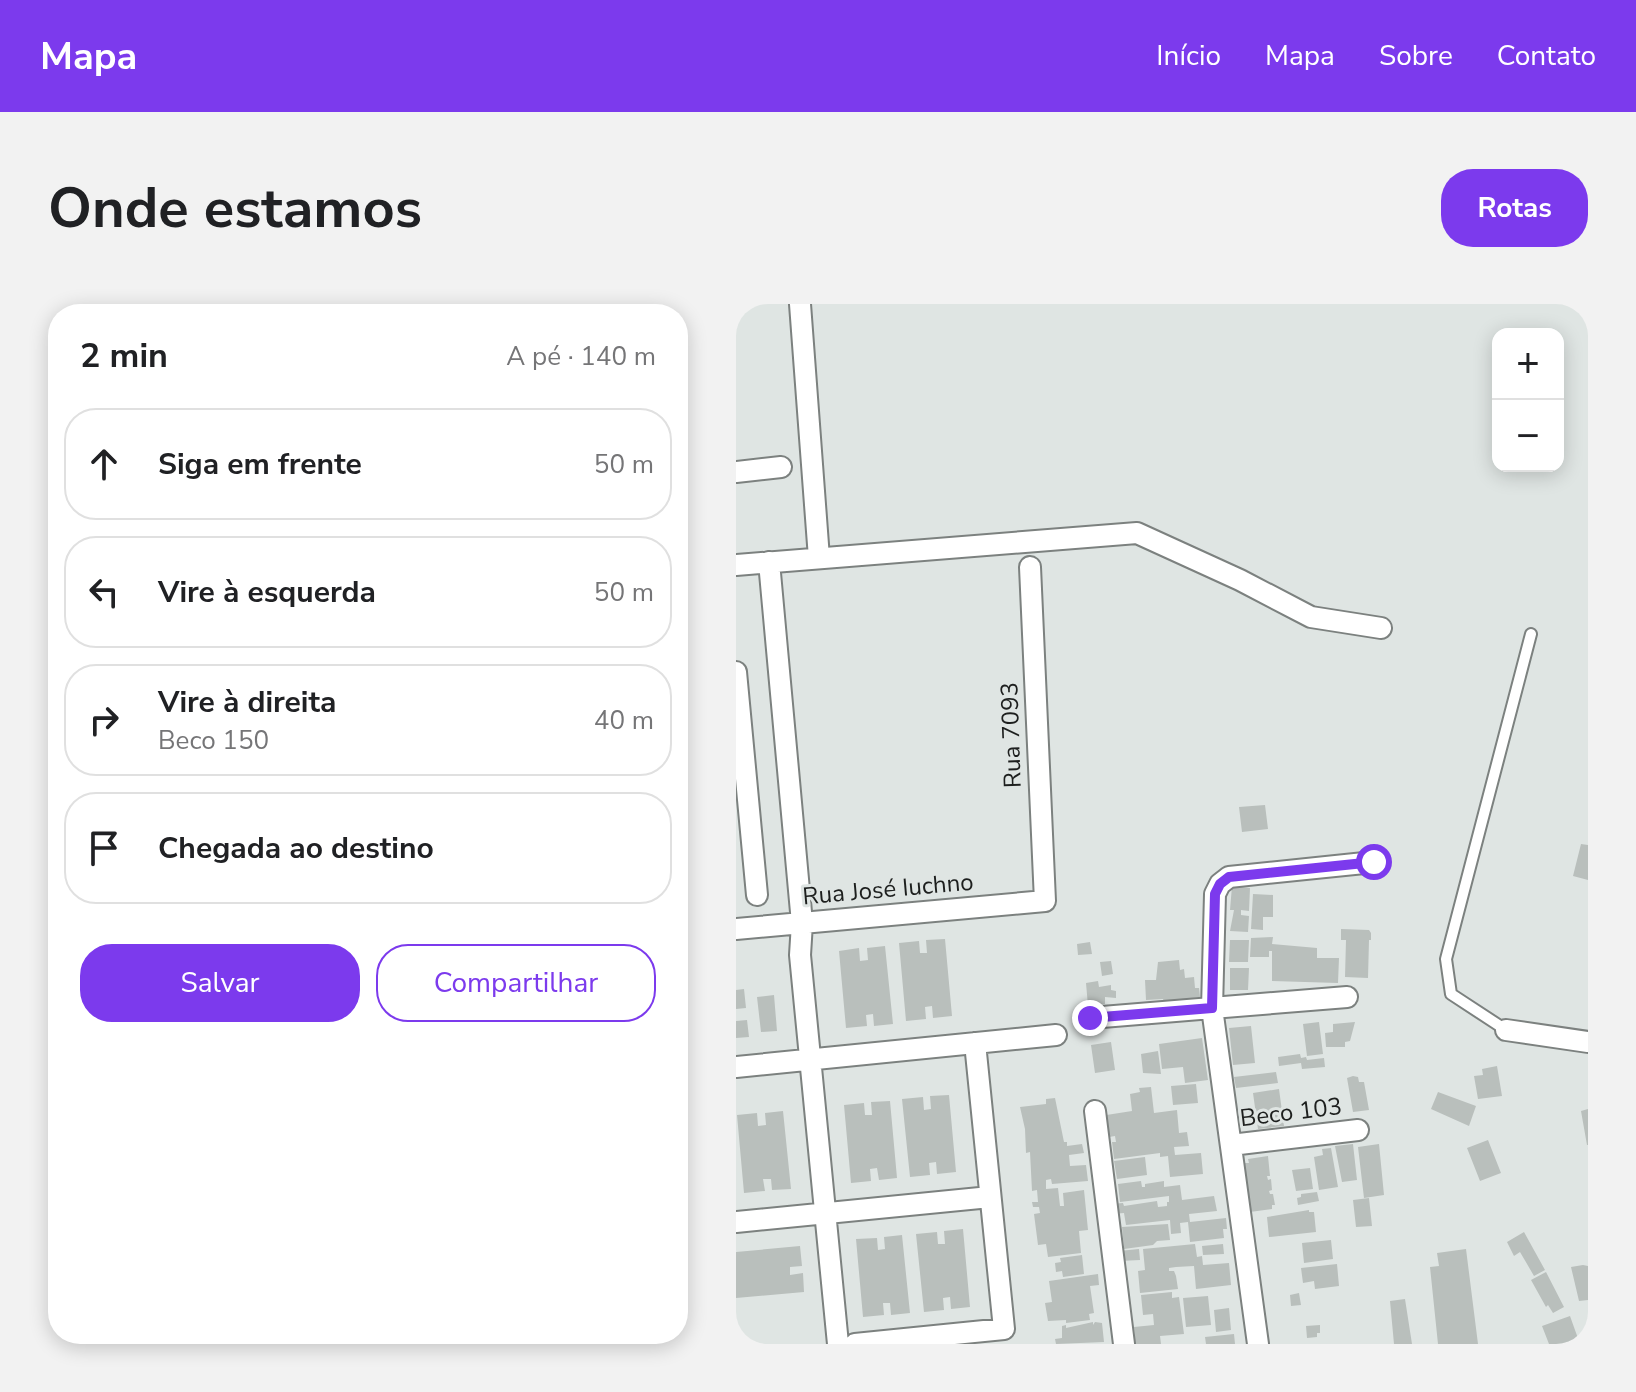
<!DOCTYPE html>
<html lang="pt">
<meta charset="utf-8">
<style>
:root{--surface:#fff;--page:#f2f2f2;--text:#202124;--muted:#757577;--line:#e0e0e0;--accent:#7c3aed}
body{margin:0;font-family:"Nunito Sans",sans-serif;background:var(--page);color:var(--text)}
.controls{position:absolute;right:24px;top:24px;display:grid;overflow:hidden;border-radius:16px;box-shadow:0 4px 20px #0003}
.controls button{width:72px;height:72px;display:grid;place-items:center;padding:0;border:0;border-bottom:2px solid var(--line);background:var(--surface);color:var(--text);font:40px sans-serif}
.stop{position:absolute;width:24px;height:24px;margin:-18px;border:6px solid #7c3aed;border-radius:50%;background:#fff}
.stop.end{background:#7c3aed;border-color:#fff;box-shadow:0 2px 8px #0008}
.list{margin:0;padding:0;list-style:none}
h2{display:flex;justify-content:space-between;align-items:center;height:104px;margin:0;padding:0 32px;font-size:34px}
h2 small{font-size:26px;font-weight:400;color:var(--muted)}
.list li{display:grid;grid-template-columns:52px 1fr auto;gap:24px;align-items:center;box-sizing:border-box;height:112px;margin:0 16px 16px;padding:0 16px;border:2px solid var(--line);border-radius:32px}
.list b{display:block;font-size:30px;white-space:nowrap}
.list p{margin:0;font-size:26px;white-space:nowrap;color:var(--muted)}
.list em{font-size:26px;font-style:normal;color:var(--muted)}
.actions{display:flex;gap:16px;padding:24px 32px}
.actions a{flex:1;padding:18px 0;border:2px solid var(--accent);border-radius:32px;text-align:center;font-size:28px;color:var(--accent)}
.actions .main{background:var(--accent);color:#fff}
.icon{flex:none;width:44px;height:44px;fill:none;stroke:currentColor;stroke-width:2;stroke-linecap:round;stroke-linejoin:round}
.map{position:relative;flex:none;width:852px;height:1040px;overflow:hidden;border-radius:32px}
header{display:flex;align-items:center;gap:48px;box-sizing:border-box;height:112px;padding:0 40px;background:var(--accent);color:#fff}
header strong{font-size:38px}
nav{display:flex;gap:44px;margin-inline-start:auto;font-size:28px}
.intro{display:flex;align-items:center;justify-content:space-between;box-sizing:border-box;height:192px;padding:0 48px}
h1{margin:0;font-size:56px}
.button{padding:20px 36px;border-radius:32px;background:var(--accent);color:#fff;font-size:28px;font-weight:700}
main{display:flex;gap:48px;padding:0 48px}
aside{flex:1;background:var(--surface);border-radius:32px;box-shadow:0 4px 20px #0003}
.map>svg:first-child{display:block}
.building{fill:#b9bfbc}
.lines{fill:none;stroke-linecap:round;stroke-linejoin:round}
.lane-casing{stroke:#7c817f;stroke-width:14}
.street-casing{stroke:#7c817f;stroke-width:24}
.lane{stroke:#fff;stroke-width:10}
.street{stroke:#fff;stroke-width:20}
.route{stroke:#7c3aed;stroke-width:10}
.labels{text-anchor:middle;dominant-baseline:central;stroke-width:6;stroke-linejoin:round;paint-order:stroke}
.street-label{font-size:24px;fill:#1d1f1e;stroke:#dfe5e3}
</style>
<header>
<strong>Mapa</strong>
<nav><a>Início</a><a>Mapa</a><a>Sobre</a><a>Contato</a></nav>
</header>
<div class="intro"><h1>Onde estamos</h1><a class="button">Rotas</a></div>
<main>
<aside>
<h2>2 min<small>A pé · 140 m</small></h2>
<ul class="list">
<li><svg class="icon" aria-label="ahead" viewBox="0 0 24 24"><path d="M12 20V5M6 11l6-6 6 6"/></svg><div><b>Siga em frente</b></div><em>50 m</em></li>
<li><svg class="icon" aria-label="left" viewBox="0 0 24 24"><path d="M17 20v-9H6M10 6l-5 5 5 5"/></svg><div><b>Vire à esquerda</b></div><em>50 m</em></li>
<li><svg class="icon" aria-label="right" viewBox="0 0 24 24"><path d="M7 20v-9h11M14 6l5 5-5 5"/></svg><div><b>Vire à direita</b><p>Beco 150</p></div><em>40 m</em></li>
<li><svg class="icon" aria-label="arrive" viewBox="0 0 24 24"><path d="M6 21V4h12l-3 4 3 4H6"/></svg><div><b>Chegada ao destino</b></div></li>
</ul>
<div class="actions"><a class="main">Salvar</a><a>Compartilhar</a></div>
</aside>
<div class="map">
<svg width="852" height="1040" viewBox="0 0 852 1040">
<rect width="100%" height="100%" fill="#dfe5e3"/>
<path class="building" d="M529,501l3,24 -26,3 -3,-25z
M845,540l7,1v35l-15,-4z
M496,582l18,2 -1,23 -8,-1v5l8,1 -1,16 -18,-1 4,-21h-4z
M517,590l20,1v22h-10v13l-12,-1z
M605,625l28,1 2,3v7h-2l-1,38 -23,-1 1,-37h-5z
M537,633l-1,7 45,4v10h22l-1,25 -66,-2v-30h-3v6h-19l1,-19z
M209,635l7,77 -19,2 -1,-12 -7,1 1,12 -20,2 -7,-78 20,-2 1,12h7l-1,-13z
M494,636h19l-1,22h-19z
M354,638l2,12 -14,1 -1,-11z
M149,642l8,78 -19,2 -1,-12 -7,1 1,11 -21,2 -7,-77 20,-3 1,13 8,-1 -1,-12z
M443,656l1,10 4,-1 1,9 9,-1 1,11h4l1,9 -36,5 -1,-3 -17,1 -1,-20h11l2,-18z
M375,657l2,13 -11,2 -2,-14z
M494,664h19l-1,22h-18z
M362,677l1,6 12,-2v5l5,1v7l-11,-1v7l-17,2 -2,-23z
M8,685l2,19 -10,1v-19z
M38,691l3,36 -16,1 -4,-35z
M11,716l2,17 -13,1v-17z
M583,718l4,32 -16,2 -4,-32z
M619,718l-5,19 -5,1v5h-19l-1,-14 8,-1v-8z
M515,722l4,37 -22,2 -4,-37z
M466,734l6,42 -23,3 -2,-16 -21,2 -3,-25z
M375,738l4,28 -20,3 -4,-28z
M422,747l3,23 -18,-1 -2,-19z
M564,750l1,4 5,-1 1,3 17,-2 1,9 -23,2 -1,-6 -22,3 -1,-9z
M761,762l5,30 -24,3 -4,-23 9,-1 -1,-6z
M540,768l2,11 -42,5 -2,-11z
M617,772l5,1 1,5h5l5,28 -16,2 -6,-34z
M460,780l2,19 -25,2 -2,-19z
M415,783l3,26 23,-3 2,23 8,-1 2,14 -15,1 1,8 26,-2 2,21 -33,3 -2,-21 -8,1v-4l-46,6 -2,-17h4l-1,-6 -12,2 -3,-22 32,-5 -2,-17 10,-2 -1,-4z
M543,785l5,37 -26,3 -5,-36z
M702,788l38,14 -7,20 -38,-17z
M213,791l7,77 -19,2 -1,-12 -7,1 1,12 -20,2 -8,-78 21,-2 1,13 7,-1 -1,-13z
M319,794l9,44h3v4l15,-2 2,9 -15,2 1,11 16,-1 2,16 -36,3 -1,-5 -5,1v9l12,-1 2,18h4l-1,-13 21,-3 4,40 -9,1 2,22 -33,4 -2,-13 -8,1 -4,-31 6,-1 -1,-6h-6l-1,-5h6l-1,-12 -5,1 -2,-39 -4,1 -1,-24 -5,-22 26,-3v-5z
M154,797l7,77 -18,2 -2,-12 -7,1 1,12 -20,2 -7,-78 20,-2 1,12h7l-1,-13z
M852,805v36h-1l-6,-34z
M47,807l8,78 -19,1 -1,-11h-8l2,12 -21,2 -7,-78 20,-2 1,13 8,-1 -1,-12z
M752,836l13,33 -21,8 -13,-33z
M617,840l4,36 -15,2 -7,-36z
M643,840l5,51 -20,3 -6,-51z
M595,844l7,39 -19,3 -5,-33 9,-2 -1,-6z
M532,852l2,20h-3l1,4 3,-1 1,11 -3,1 1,3h3l2,11h-3v4l-22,3 -7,-49h6l-1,-4z
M409,853l2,18 -30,4 -3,-18z
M574,864l3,21 -17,2 -4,-21z
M405,877l1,6h3v-3l19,-3v6l16,-2 2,15 32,-4 3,15 -28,3 1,8 36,-4 1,11h-4l1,9 -34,4 -2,-20 -8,1 1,10 -10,1 -1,-14 -44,5 -2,-12 -12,1 -1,-10 12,-1 1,3 33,-5 1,6 9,-1v-4h2v-6l-49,6 -2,-18z
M581,888l2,9 -21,4 -1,-7 4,-1v-3z
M633,894l3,28 -16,1 -3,-27z
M573,906v2h5l2,20 -47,5 -2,-20z
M432,920l2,16 -13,1 -4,4 -29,4 -2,-22z
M227,925l7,78 -19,2 -1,-12 -7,1 1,12 -20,2 -8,-78 21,-2 1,12h7l-1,-13z
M788,928l21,38 -11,6 -14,-24 -6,4 -7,-14z
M166,931l8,78 -19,2 -1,-12h-7l1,12 -21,2 -7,-78 21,-1 1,12 7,-1 -1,-12z
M595,936l2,19 -29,4 -2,-20z
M459,940l2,13 5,-1 1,9 26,-2 2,22 -35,4 -2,-23 -18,1 -7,1v3h5l2,5 2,13 -38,4 -2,-22 7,-1 -2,-21z
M487,940l1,10 -21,1 -1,-9z
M64,942l2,20 -12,1v8l13,-2 1,19 -68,6v-46z
M403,945l1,11 -20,1 -1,-10z
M730,945l12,95h-40l-8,-77 9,-1 -2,-13z
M346,951l2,19 -21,3 -1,-6 -6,1 -1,-9 6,-1 -1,-4z
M601,960l2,22 -24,3 -1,-8 -11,2 -2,-15z
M847,961l5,1v34l-9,1 -8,-34z
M810,968l18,35 -11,6 -5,-8 -2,2 -15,-27z
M362,970l1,11 -9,1 4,27 -5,1 1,6 -24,3v-3l-18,1 -3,-18 7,-1 -3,-21z
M436,988v6l7,-1 5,37 -24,2 1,8h-33v-5h7l-1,-12 20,-2 -1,-11 -10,1 -2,-20z
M563,989l2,12 -10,1 -1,-11z
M472,992l3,29 -25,2 -3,-29z
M669,995l7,45h-18l-4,-43z
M493,1004l2,22 -15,2 -2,-22z
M834,1012l10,28h-31l-7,-18z
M357,1018v3l2,-3 7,1 2,19 -48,2 -1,-5 7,-1v-12l4,-1v3z
M584,1021v8h-3v4l-10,1 -1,-12z
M498,1030l1,10h-29l-1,-7z"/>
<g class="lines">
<g class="lane-casing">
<path id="lane" d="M770,726l-55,-36 -5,-35 85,-325"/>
</g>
<g class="street-casing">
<path id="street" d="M64,0l19,254
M0,168l45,-5
M33,258l33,361 -2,32 38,389
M0,261l401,-32 103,47 71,37 70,11
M0,368l21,223
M0,625l309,-28 -15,-334
M354,714l257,-21
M770,726l82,12
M0,763l320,-32
M359,807l29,233
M495,841l127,-15
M0,918l254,-25
M119,1040l149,-15 -29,-286
M522,1040l-46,-336 3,-114 5,-10 9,-7 145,-15"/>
</g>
<use href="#lane" class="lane"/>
<use href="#street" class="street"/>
</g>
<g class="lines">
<path class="route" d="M354,714l122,-10 3,-114 5,-10 9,-7 145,-15"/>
</g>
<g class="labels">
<g class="street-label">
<text transform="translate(275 431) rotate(-92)">Rua 7093</text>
<text transform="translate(152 585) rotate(-5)">Rua José Iuchno</text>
<text transform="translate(555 808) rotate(-7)">Beco 103</text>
</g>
</g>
</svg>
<div class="controls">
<button>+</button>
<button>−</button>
</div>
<div class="stop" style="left:638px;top:558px"></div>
<div class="stop end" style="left:354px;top:714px"></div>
</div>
</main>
